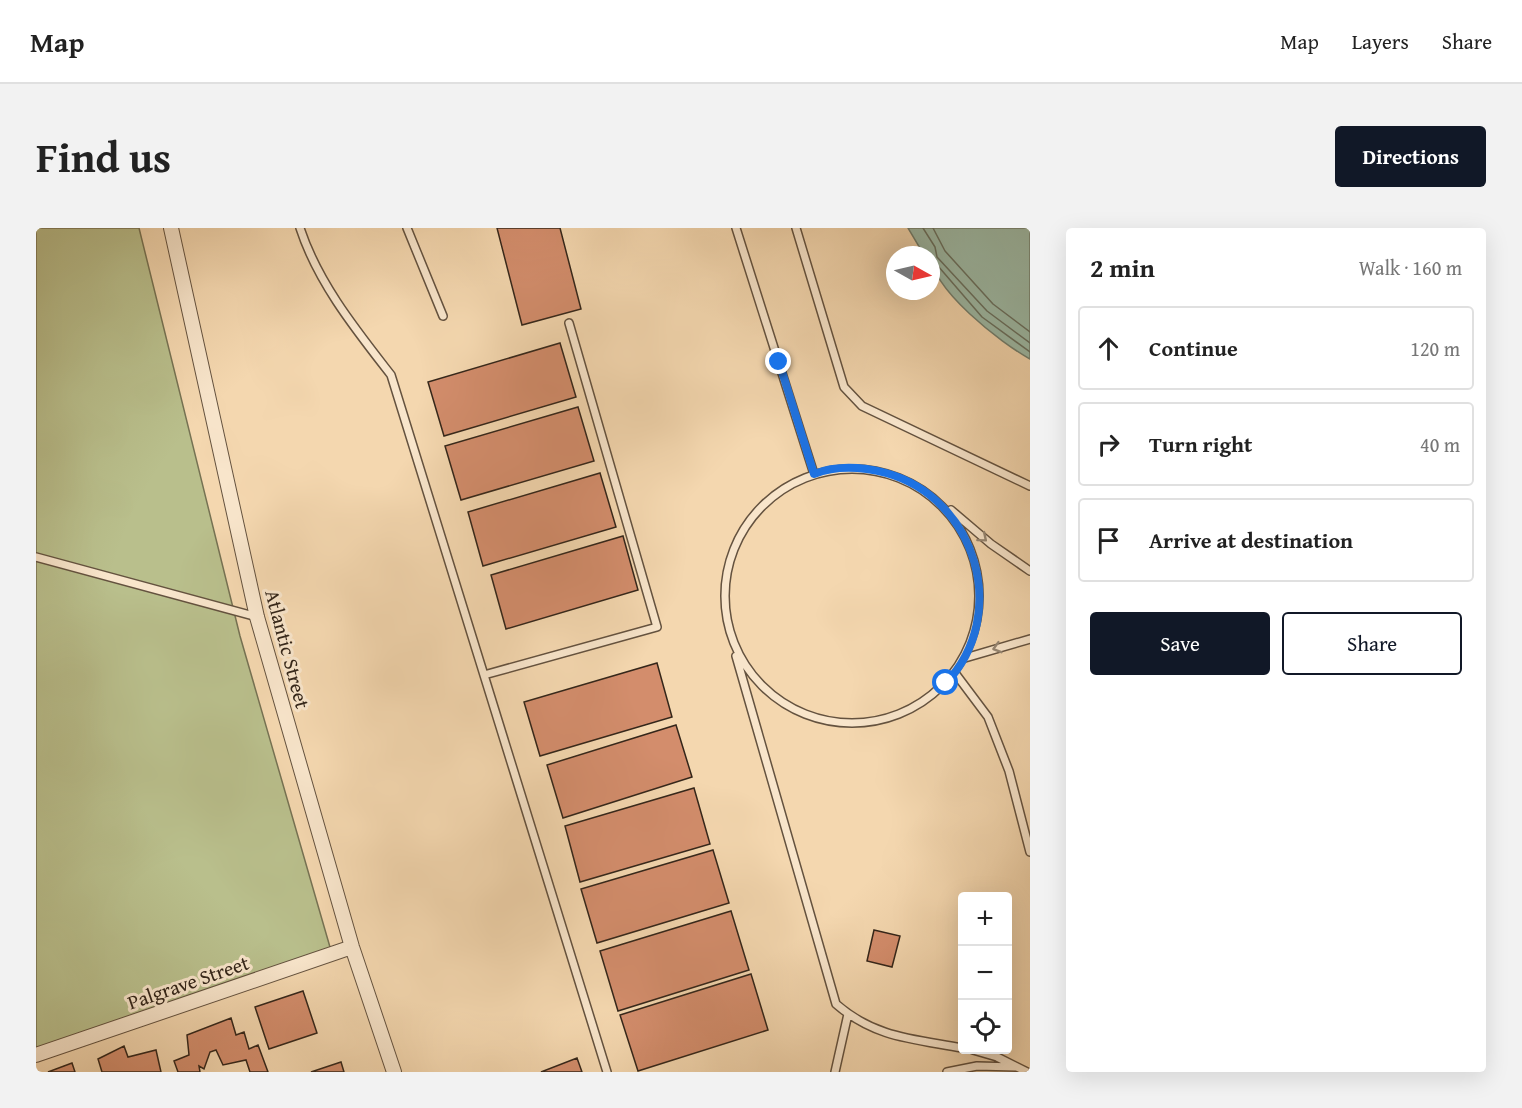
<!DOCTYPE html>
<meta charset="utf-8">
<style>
:root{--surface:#fff;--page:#f2f2f2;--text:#222;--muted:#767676;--line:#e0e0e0;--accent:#111827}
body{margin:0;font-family:"Gentium Book Plus",serif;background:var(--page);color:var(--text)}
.controls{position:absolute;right:18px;bottom:18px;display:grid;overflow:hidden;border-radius:6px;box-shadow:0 6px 24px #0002}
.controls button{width:54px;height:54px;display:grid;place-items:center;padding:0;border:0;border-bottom:2px solid var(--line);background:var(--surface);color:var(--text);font:30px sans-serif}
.compass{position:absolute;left:850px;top:18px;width:54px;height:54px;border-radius:50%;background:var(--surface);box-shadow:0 6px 24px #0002;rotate:98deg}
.stop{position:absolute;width:18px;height:18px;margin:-14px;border:4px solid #1a73e8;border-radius:50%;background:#fff}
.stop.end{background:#1a73e8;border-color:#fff;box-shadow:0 2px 6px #0008}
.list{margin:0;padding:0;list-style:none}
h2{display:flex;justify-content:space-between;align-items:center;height:78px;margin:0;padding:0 24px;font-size:26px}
h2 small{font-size:20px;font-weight:400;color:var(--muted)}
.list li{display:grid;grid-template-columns:39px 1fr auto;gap:18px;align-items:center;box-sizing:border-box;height:84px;margin:0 12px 12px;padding:0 12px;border:2px solid var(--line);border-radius:6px}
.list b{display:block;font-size:22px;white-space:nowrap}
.list em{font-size:20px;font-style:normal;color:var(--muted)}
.actions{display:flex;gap:12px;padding:18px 24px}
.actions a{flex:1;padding:14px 0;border:2px solid var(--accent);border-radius:6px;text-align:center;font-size:21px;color:var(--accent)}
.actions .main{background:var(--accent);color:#fff}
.icon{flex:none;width:33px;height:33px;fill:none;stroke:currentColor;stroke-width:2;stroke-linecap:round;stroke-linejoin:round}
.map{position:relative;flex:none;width:994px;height:844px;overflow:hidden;border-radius:6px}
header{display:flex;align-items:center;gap:36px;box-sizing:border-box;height:84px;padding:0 30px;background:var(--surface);border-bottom:2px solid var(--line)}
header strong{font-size:28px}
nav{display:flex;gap:33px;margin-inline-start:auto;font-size:21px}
.intro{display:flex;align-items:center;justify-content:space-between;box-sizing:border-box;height:144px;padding:0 36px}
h1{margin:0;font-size:42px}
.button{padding:15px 27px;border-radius:6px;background:var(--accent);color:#fff;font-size:21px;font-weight:700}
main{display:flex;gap:36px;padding:0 36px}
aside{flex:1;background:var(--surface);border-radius:6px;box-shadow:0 6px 24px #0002}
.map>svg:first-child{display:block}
.green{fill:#b9bf8c;stroke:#767253;stroke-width:1.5}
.water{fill:#9cbaa7;stroke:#727f6f;stroke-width:1.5}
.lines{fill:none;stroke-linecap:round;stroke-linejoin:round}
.shore{stroke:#687060;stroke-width:1.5}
.building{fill:#d38d6c;stroke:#34261a;stroke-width:1.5}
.service-casing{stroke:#64523f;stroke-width:10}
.minor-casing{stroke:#64523f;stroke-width:16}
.service{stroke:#f8e5cb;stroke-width:7}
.minor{stroke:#f8e5cb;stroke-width:14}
.oneway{stroke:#968672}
.route{stroke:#1a73e8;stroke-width:8}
.labels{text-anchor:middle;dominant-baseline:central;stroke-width:6;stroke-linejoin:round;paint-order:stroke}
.street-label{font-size:20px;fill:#34261a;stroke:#f8e5cb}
</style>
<header>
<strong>Map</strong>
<nav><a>Map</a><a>Layers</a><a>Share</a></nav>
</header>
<div class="intro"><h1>Find us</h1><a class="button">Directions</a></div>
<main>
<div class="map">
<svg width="994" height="844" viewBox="0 0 994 844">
<rect width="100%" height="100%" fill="#f4d7af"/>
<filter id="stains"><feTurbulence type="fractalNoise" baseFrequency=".00333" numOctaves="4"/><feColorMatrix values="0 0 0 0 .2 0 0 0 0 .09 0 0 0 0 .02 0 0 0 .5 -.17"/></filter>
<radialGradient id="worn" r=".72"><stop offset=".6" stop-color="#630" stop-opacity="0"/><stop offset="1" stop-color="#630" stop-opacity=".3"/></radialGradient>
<path class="green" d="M0,0h103l101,408 92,318 -296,101z"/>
<path class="water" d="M872,0h122v131c-29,-16 -99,-70 -99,-104h-7z"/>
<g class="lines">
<path class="shore" d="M887,0l12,19 2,10 50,54 43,32
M897,0l12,23 48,53 37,28
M895,37l7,1 44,51 48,35"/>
</g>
<path class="building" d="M461,0h63l21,81 -59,16z
M524,115l16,54 -132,39 -16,-54z
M542,179l16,54 -133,39 -16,-54z
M564,245l16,54 -133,39 -15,-54z
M587,308l15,54 -132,39 -15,-54z
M621,435l15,54 -132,39 -16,-54z
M640,497l16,52 -129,41 -16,-53z
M658,560l16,56 -130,38 -15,-56z
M677,622l16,53 -132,40 -16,-54z
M695,683l18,59 -131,41 -18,-60z
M838,702l26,6 -8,31 -25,-6z
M715,746l17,56 -130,41 -18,-56z
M267,763l14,42 -48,16 -14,-42z
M195,790l5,17 8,-3 5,17 9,-4 10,27h-18l-4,-12 -23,5 -7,-15 -6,2 -6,17 -5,-3 1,6h-22l-4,-11 15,-6 -2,-20z
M88,818l4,11 28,-7 5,22h-59l-4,-13z
M541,830l5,14h-41z
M305,834l3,10h-33z
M36,835l3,9h-27z"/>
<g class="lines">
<g class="service-casing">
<path id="service" d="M264,0c18,55 56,102 91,147l216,697
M371,0l36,88
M700,0l78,246
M760,0l48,159 18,19 168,80
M689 368a127 127 0 1 1 254 0a127 127 0 1 1-254 0Z
M915,282l40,34 39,27
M0,329l221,60
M700,428l100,348c39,34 78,35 126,44
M929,430l65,-19
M919,445l33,44 21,54 21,81
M448,447l173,-48 -88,-304
M937,822l24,7 30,15
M799,844l13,-58
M911,844l30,-6 39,1"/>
</g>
<g class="minor-casing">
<path id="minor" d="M135,0l86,389 95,330 42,125
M0,827l316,-108"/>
</g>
<use href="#service" class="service"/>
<use href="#minor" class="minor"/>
</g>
<defs><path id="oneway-chevron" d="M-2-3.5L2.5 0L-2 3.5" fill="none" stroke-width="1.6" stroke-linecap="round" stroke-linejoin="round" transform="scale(1.5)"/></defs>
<g class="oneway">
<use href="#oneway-chevron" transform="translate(947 310) rotate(40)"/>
<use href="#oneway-chevron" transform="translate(961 420) rotate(164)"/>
</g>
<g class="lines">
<path class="route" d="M743,134l35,112c23,-9 49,-7 72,-1 90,25 125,141 60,210"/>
</g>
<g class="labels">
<g class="street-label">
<text transform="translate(252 421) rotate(75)">Atlantic Street</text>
<text transform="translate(152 754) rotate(-19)">Palgrave Street</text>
</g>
</g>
<rect width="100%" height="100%" filter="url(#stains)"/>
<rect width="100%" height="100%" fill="url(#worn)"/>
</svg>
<div class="controls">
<button>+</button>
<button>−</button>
<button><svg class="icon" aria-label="locate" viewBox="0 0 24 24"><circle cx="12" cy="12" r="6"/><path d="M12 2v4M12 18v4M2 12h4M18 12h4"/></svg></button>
</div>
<svg class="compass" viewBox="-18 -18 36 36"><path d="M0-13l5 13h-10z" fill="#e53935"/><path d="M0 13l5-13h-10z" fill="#767676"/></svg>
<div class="stop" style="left:910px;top:455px"></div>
<div class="stop end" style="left:743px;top:134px"></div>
</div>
<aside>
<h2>2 min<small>Walk · 160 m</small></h2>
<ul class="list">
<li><svg class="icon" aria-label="ahead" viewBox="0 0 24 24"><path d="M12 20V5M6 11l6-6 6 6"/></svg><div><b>Continue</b></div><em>120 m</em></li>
<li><svg class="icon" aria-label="right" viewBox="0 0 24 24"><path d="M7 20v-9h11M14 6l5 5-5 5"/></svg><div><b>Turn right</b></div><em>40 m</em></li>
<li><svg class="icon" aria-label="arrive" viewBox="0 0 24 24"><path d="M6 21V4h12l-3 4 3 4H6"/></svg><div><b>Arrive at destination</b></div></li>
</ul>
<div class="actions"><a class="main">Save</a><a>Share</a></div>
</aside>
</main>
